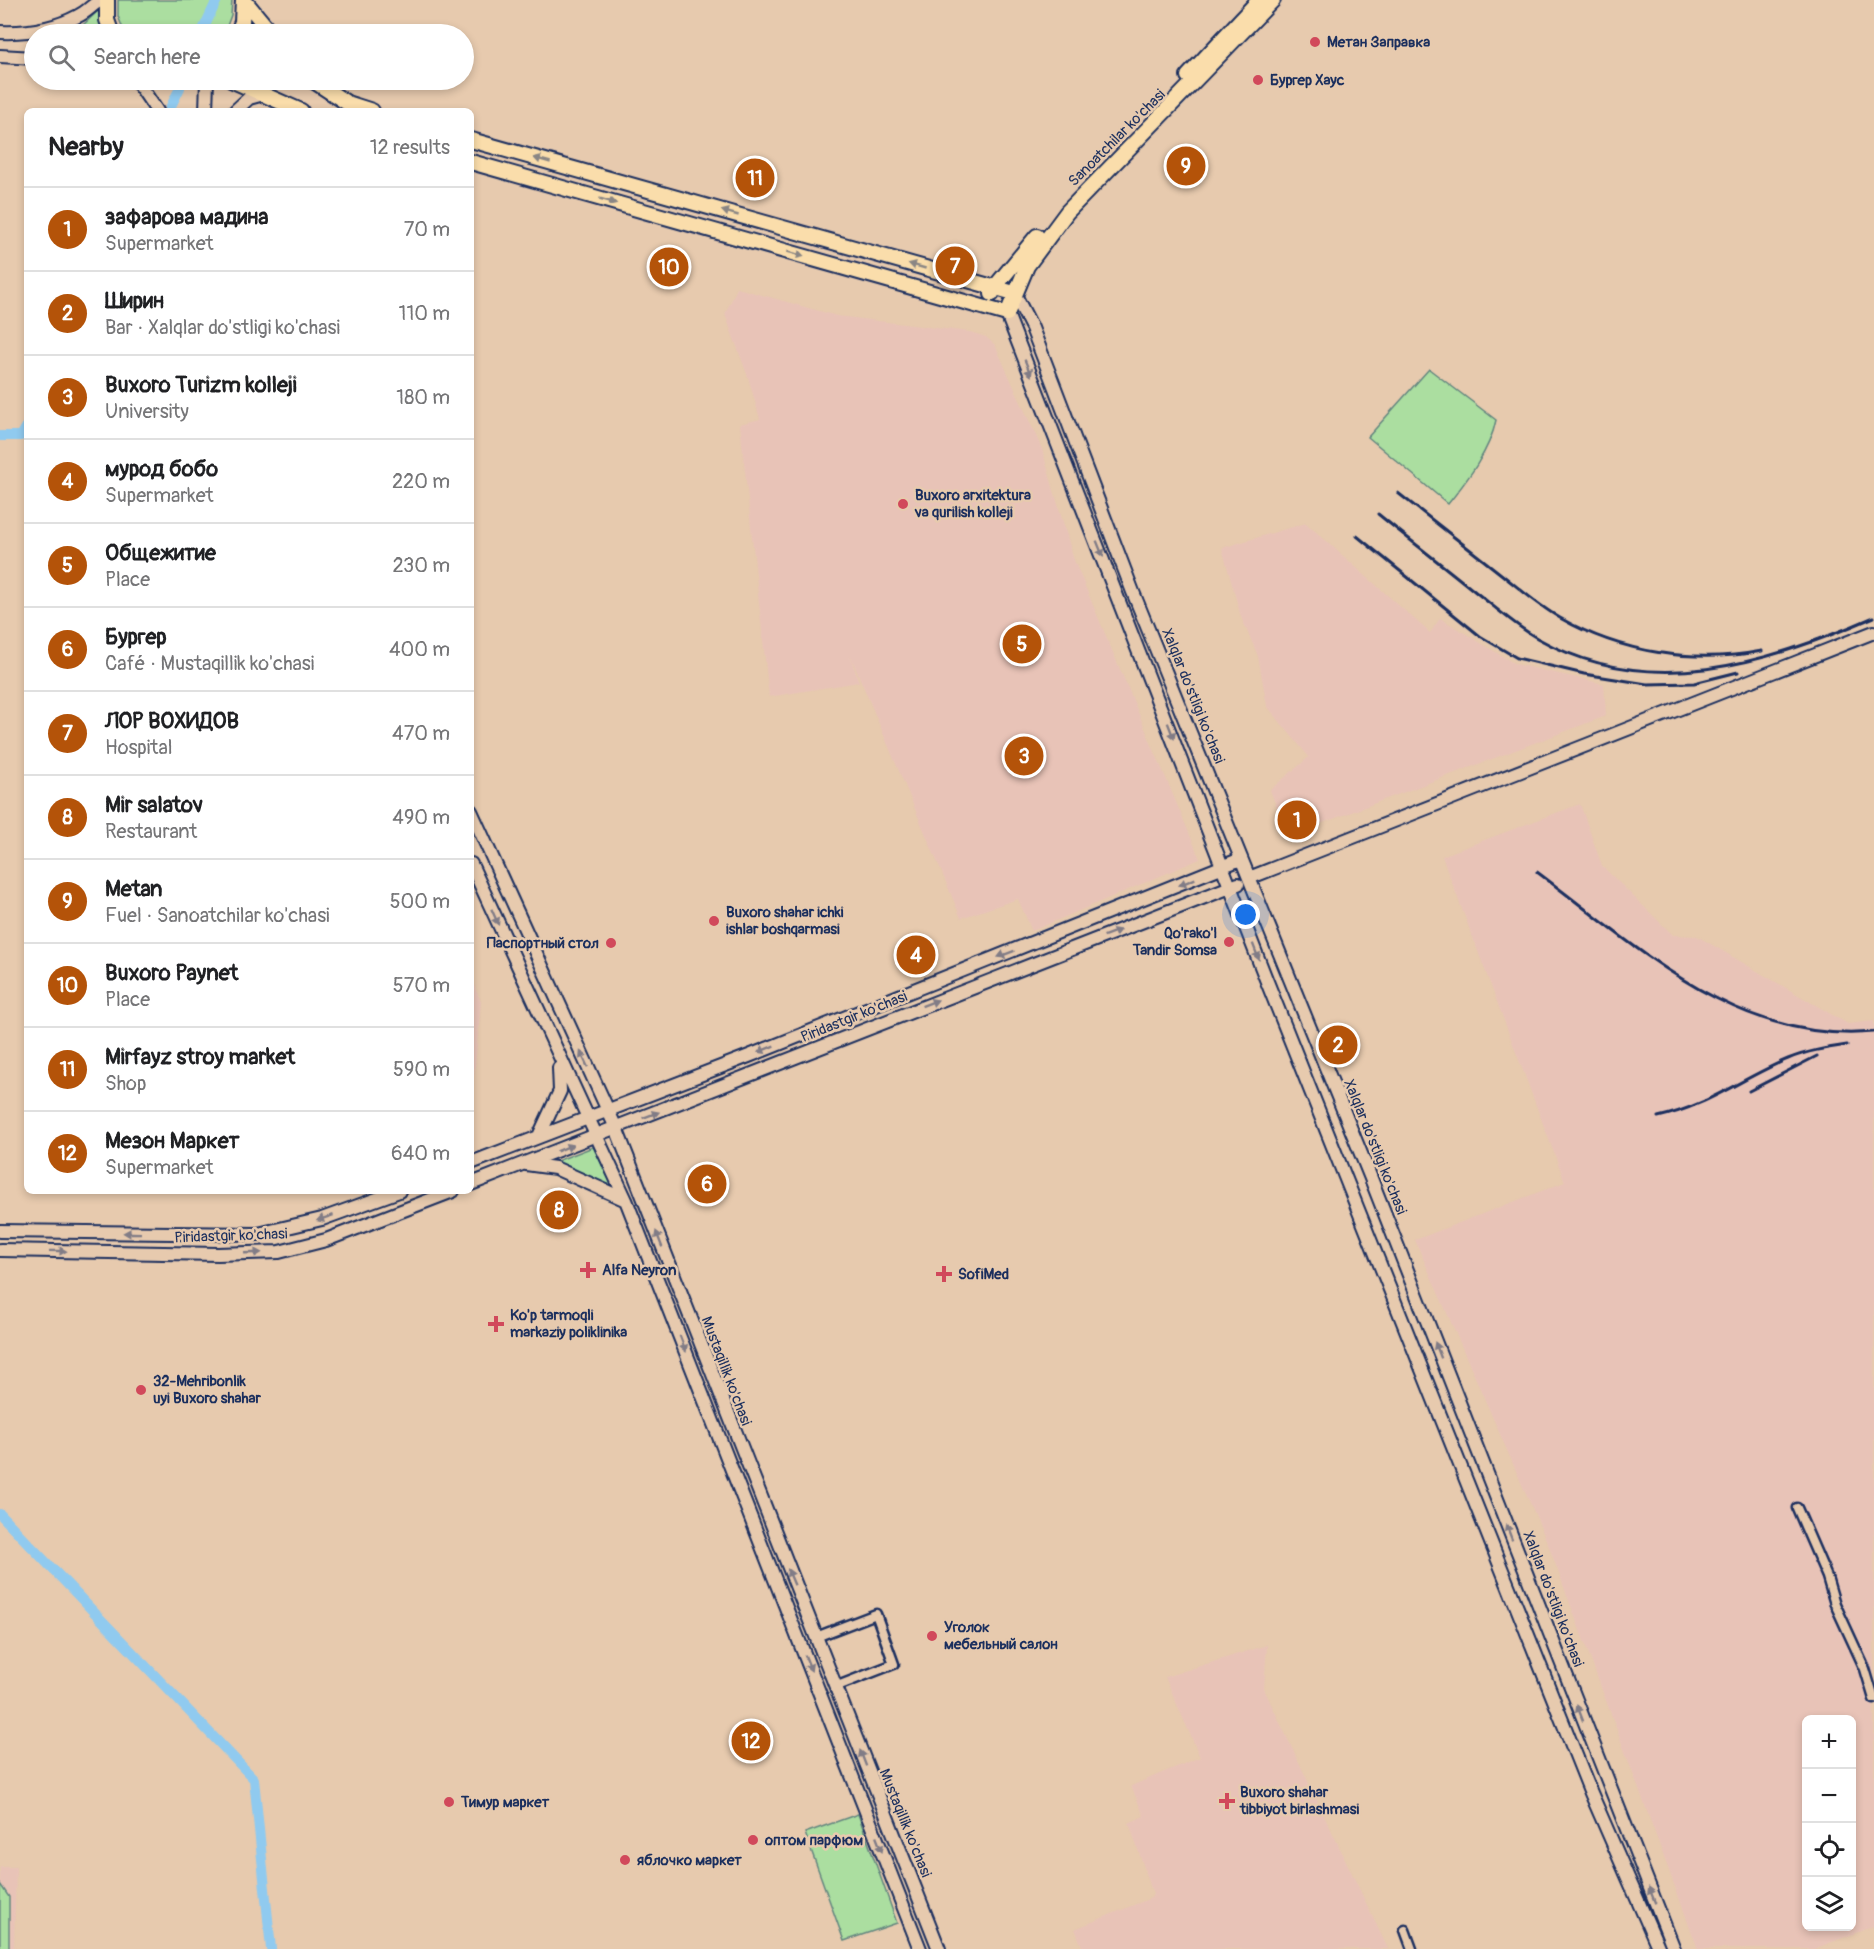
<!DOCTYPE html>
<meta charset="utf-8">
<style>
:root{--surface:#fff;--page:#f6f6f6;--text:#202124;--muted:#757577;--line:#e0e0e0;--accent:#b45309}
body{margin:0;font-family:Pangolin,sans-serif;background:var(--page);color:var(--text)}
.controls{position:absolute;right:18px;bottom:18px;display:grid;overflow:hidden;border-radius:9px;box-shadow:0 3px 9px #0003}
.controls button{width:54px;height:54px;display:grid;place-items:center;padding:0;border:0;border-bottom:2px solid var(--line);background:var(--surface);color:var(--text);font:30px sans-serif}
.you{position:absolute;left:1246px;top:915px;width:21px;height:21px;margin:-15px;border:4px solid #fff;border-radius:50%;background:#1a73e8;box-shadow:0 0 0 9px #1a73e833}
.badge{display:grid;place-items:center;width:39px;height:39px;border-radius:50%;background:var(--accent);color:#fff;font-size:20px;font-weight:700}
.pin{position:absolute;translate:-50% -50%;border:3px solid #fff;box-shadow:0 2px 6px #0006}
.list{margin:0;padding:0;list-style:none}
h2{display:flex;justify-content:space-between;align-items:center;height:78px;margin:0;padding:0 24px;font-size:26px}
h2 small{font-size:20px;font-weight:400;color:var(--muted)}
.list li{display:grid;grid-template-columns:39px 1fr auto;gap:18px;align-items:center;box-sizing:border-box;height:84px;padding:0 24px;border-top:2px solid var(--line)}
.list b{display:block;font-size:22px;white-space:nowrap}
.list p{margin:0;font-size:20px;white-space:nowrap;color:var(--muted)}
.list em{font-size:20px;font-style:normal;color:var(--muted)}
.icon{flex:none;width:33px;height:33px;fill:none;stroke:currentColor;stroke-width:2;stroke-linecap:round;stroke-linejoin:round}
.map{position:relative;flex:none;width:1874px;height:1949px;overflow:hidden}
.search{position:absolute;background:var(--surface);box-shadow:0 3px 9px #0003;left:24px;top:24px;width:450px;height:66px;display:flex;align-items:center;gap:15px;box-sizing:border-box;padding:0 21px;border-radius:33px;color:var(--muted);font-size:22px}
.panel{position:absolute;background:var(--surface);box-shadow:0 3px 9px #0003;left:24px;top:108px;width:450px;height:1086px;border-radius:9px}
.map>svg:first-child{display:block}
.built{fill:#e8c3b7;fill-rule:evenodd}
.green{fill:#abdea0;stroke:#63867f;stroke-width:1.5}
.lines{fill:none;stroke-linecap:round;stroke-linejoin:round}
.canal{stroke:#90caef;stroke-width:10}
.street-casing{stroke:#1b2f5e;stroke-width:13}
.secondary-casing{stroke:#1b2f5e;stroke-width:16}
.primary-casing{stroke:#1b2f5e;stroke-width:18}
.street{stroke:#e7caae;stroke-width:8}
.secondary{stroke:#e7caae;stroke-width:12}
.primary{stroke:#faddab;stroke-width:14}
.rail{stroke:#1b2f5e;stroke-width:3}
.oneway{fill:#8a8684}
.oneway2{fill:#817c86}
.poi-dot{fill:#d1495b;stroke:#e7caae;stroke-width:2}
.labels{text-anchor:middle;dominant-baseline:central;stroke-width:5;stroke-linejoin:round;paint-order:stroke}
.poi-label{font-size:15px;font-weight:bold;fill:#1b2f5e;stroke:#e7caae;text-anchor:start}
.street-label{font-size:15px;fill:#1b2f5e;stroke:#e7caae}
</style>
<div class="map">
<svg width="1874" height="1949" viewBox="0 0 1874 1949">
<rect width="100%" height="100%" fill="#e7caae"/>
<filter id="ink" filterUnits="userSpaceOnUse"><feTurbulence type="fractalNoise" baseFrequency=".0167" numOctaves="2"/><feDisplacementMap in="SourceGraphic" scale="12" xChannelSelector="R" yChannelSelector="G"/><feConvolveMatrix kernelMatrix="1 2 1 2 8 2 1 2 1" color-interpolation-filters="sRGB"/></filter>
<g filter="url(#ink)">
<path class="built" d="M737,288l100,28 133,16 16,5 9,8 47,104 32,111 126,299 -168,72 -14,-32 -57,19 -111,-263 9,27 -90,15 -29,-273 20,-5 -12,-42 -23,-63z
M1306,523l124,110 10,-15 75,46 89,20 2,32 -318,120 -18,-46 39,-33 -42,-51 -9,-50 -17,-39 -19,-69z
M1580,804l22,62 71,69 24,1 151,88 26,-3v905l-60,23h-116l-150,-405 -133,-304 150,-58 -123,-326zM1806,1720h46v206h-46z
M471,978l10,24 -10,107z
M1267,1645l-3,44 124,260h-305l-8,-20 76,-31 2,-4 -24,-71 15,-7 -13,-30 69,-29 -35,-80z
M0,1867h16l-2,82h-14z"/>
<path class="green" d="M118,0h114l-1,15 -7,19h-99l-7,-18z
M99,10l4,24h-41l21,-9z
M1429,369l67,51c-6,31 -29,60 -48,84l-80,-67z
M593,1147l23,44 -62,-29z
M858,1814l39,109 -53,18 -39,-108z
M0,1884l9,13v52h-9z"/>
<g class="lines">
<path class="canal" d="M201,34l16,-34
M170,108l10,-20
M0,436h21l6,-10
M0,1514l254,265 17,170"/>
<g class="street-casing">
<path id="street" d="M1797,1508l30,69 8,27 30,65 9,30
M816,1637l60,-23 18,50 -59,23
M1405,1930l7,19"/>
</g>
<g class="secondary-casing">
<path id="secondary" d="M0,32c27,1 54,-3 78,-16 9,-4 15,-12 23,-16
M0,56l34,2
M136,80l21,31
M206,111l1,-31
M235,111l14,-13 11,-3
M1014,293l18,35 101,264 237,584 304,773
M1007,314l259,665 325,814 68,156
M471,811l145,317 323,821
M471,864l155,336 294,749
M1249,878l625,-246
M539,1136l21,-45 -1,-23
M471,1163l278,-107 492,-197
M526,1164l29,4 71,32
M471,1184l767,-300
M0,1231l258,3 64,-15 77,-28
M0,1250l218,4 61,-2 47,-12 127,-49"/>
</g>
<g class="primary-casing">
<path id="primary" d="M107,0v20l5,14
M244,0l28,34
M237,34l5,-12 1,-22
M1188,76l71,-76
M231,80l70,31
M312,80l35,23 25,8
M471,140l543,153
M471,162l536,152 20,-48 40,-54 206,-212
M992,294l2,-6 43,-52"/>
</g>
<use href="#street" class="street"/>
<use href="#secondary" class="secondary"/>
<use href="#primary" class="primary"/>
<path class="rail" d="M1398,493c34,27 69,54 103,81 19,15 38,32 59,44 61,35 134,46 202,33
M1378,514c33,27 67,53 100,80 19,15 38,32 59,44 111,63 229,26 337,-21
M1357,536l123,100 37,22 67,16 63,10 47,-1 44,-11
M1537,872c102,76 201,173 337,160
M1749,1091l68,-35
M1658,1117c48,-10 86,-40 130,-58 19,-8 39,-11 59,-14"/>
</g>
<defs><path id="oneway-solid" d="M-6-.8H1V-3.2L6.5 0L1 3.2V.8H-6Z" transform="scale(1.5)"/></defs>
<g class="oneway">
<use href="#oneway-solid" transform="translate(542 160) rotate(-164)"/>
<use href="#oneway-solid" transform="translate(608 201) rotate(16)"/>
<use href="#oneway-solid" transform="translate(730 213) rotate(-164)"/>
<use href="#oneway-solid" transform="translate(796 254) rotate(16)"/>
<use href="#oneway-solid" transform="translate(917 266) rotate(-164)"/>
</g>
<g class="oneway2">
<use href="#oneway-solid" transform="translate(1028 368) rotate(68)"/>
<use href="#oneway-solid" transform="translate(1100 549) rotate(68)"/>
<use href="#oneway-solid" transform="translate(1171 731) rotate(69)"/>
<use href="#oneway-solid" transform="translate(1187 882) rotate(158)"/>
<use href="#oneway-solid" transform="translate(495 917) rotate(66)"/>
<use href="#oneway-solid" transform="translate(1112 933) rotate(-21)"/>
<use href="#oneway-solid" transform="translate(1256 952) rotate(69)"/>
<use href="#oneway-solid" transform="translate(1006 954) rotate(159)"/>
<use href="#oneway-solid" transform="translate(930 1003) rotate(-21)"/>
<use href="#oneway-solid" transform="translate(766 1049) rotate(158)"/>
<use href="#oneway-solid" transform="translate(584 1059) rotate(-115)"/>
<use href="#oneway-solid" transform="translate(651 1115) rotate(-20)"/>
<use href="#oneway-solid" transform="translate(565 1148) rotate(-22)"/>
<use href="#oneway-solid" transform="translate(325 1218) rotate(162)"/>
<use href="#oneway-solid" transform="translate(132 1233) rotate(-179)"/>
<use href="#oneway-solid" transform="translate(659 1239) rotate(-111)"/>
<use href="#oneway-solid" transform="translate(58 1251) rotate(1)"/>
<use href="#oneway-solid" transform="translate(253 1253) rotate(-2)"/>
<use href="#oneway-solid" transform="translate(683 1344) rotate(69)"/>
<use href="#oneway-solid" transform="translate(1438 1350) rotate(-111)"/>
<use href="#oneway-solid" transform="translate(1509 1532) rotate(-111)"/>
<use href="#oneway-solid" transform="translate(791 1577) rotate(-113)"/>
<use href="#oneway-solid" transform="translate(808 1663) rotate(68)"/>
<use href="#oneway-solid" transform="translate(1580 1713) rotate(-111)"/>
<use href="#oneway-solid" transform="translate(863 1758) rotate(-111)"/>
<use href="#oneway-solid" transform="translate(879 1844) rotate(69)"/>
<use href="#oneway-solid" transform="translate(1652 1895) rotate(-112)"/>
</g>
</g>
<g class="poi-dot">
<circle cx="1315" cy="42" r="6"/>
<circle cx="1258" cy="80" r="6"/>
<circle cx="903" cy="504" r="6"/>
<circle cx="714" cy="921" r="6"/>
<circle cx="1229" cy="942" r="6"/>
<circle cx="611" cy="943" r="6"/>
<path d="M585 1261h6v6h6v6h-6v6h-6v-6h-6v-6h6z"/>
<path d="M941 1265h6v6h6v6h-6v6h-6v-6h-6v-6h6z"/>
<path d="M493 1315h6v6h6v6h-6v6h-6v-6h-6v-6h6z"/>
<circle cx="141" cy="1390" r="6"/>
<circle cx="932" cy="1636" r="6"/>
<path d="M1224 1792h6v6h6v6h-6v6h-6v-6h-6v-6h6z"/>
<circle cx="449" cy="1802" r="6"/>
<circle cx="753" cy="1840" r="6"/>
<circle cx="625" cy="1860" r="6"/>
</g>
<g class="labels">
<g class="poi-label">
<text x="1327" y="42">Метан Заправка</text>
<text x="1270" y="80">Бургер Хаус</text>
<text x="915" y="495">Buxoro arxitektura<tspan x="915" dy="17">va qurilish kolleji</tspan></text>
<text x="726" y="912">Buxoro shahar ichki<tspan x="726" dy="17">ishlar boshqarmasi</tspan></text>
<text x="1217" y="933" text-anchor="end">Qo'rako'l<tspan x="1217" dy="17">Tandir Somsa</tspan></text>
<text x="599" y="943" text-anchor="end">Паспортный стол</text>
<text x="602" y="1270">Alfa Neyron</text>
<text x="958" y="1274">SofiMed</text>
<text x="510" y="1315">Ko'p tarmoqli<tspan x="510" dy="17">markaziy poliklinika</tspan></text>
<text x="153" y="1381">32-Mehribonlik<tspan x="153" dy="17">uyi Buxoro shahar</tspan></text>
<text x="944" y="1627">Уголок<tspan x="944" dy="17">мебельный салон</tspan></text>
<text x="1240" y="1792">Buxoro shahar<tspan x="1240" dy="17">tibbiyot birlashmasi</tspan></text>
<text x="461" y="1802">Тимур маркет</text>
<text x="765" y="1840">оптом парфюм</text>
<text x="637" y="1860">яблочко маркет</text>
</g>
<g class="street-label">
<text transform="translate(1117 138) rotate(-45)">Sanoatchilar ko'chasi</text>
<text transform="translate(1193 696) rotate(68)">Xalqlar do'stligi ko'chasi</text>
<text transform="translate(854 1017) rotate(-22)">Piridastgir ko'chasi</text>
<text transform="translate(1375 1147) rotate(68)">Xalqlar do'stligi ko'chasi</text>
<text transform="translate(231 1236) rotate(-2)">Piridastgir ko'chasi</text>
<text transform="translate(726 1371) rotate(69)">Mustaqillik ko'chasi</text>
<text transform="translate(1553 1599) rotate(69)">Xalqlar do'stligi ko'chasi</text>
<text transform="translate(905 1823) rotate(68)">Mustaqillik ko'chasi</text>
</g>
</g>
</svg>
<div class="controls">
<button>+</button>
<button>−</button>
<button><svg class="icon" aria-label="locate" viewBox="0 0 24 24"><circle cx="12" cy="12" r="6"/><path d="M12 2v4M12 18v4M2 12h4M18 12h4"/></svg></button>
<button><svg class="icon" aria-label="layers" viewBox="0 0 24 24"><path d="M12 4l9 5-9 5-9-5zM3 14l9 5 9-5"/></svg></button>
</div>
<div class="you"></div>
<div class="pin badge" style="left:1297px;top:820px">1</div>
<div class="pin badge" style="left:1338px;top:1045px">2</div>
<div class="pin badge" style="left:1024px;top:756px">3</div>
<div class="pin badge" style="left:916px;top:955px">4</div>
<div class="pin badge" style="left:1022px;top:644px">5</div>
<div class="pin badge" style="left:707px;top:1184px">6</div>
<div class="pin badge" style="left:955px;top:266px">7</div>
<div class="pin badge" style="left:559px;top:1210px">8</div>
<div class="pin badge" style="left:1186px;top:166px">9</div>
<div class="pin badge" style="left:669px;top:267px">10</div>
<div class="pin badge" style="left:755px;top:178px">11</div>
<div class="pin badge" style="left:751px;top:1741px">12</div>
<div class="search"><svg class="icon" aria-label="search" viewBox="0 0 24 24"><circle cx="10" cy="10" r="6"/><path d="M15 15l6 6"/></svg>Search here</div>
<section class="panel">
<h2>Nearby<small>12 results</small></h2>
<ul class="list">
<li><span class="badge">1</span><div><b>зафарова мадина</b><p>Supermarket</p></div><em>70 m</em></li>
<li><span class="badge">2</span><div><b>Ширин</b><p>Bar · Xalqlar do'stligi ko'chasi</p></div><em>110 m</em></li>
<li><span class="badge">3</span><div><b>Buxoro Turizm kolleji</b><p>University</p></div><em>180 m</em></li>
<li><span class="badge">4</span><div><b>мурод бобо</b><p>Supermarket</p></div><em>220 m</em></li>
<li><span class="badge">5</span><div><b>Общежитие</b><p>Place</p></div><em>230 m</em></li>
<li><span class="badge">6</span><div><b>Бургер</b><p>Café · Mustaqillik ko'chasi</p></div><em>400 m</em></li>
<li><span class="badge">7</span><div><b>ЛОР ВОХИДОВ</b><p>Hospital</p></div><em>470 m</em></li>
<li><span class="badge">8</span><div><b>Mir salatov</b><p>Restaurant</p></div><em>490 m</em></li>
<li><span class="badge">9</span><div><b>Metan</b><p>Fuel · Sanoatchilar ko'chasi</p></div><em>500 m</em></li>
<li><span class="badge">10</span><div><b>Buxoro Paynet</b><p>Place</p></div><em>570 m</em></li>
<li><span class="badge">11</span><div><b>Mirfayz stroy market</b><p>Shop</p></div><em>590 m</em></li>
<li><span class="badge">12</span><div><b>Мезон Маркет</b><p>Supermarket</p></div><em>640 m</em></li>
</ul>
</section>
</div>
